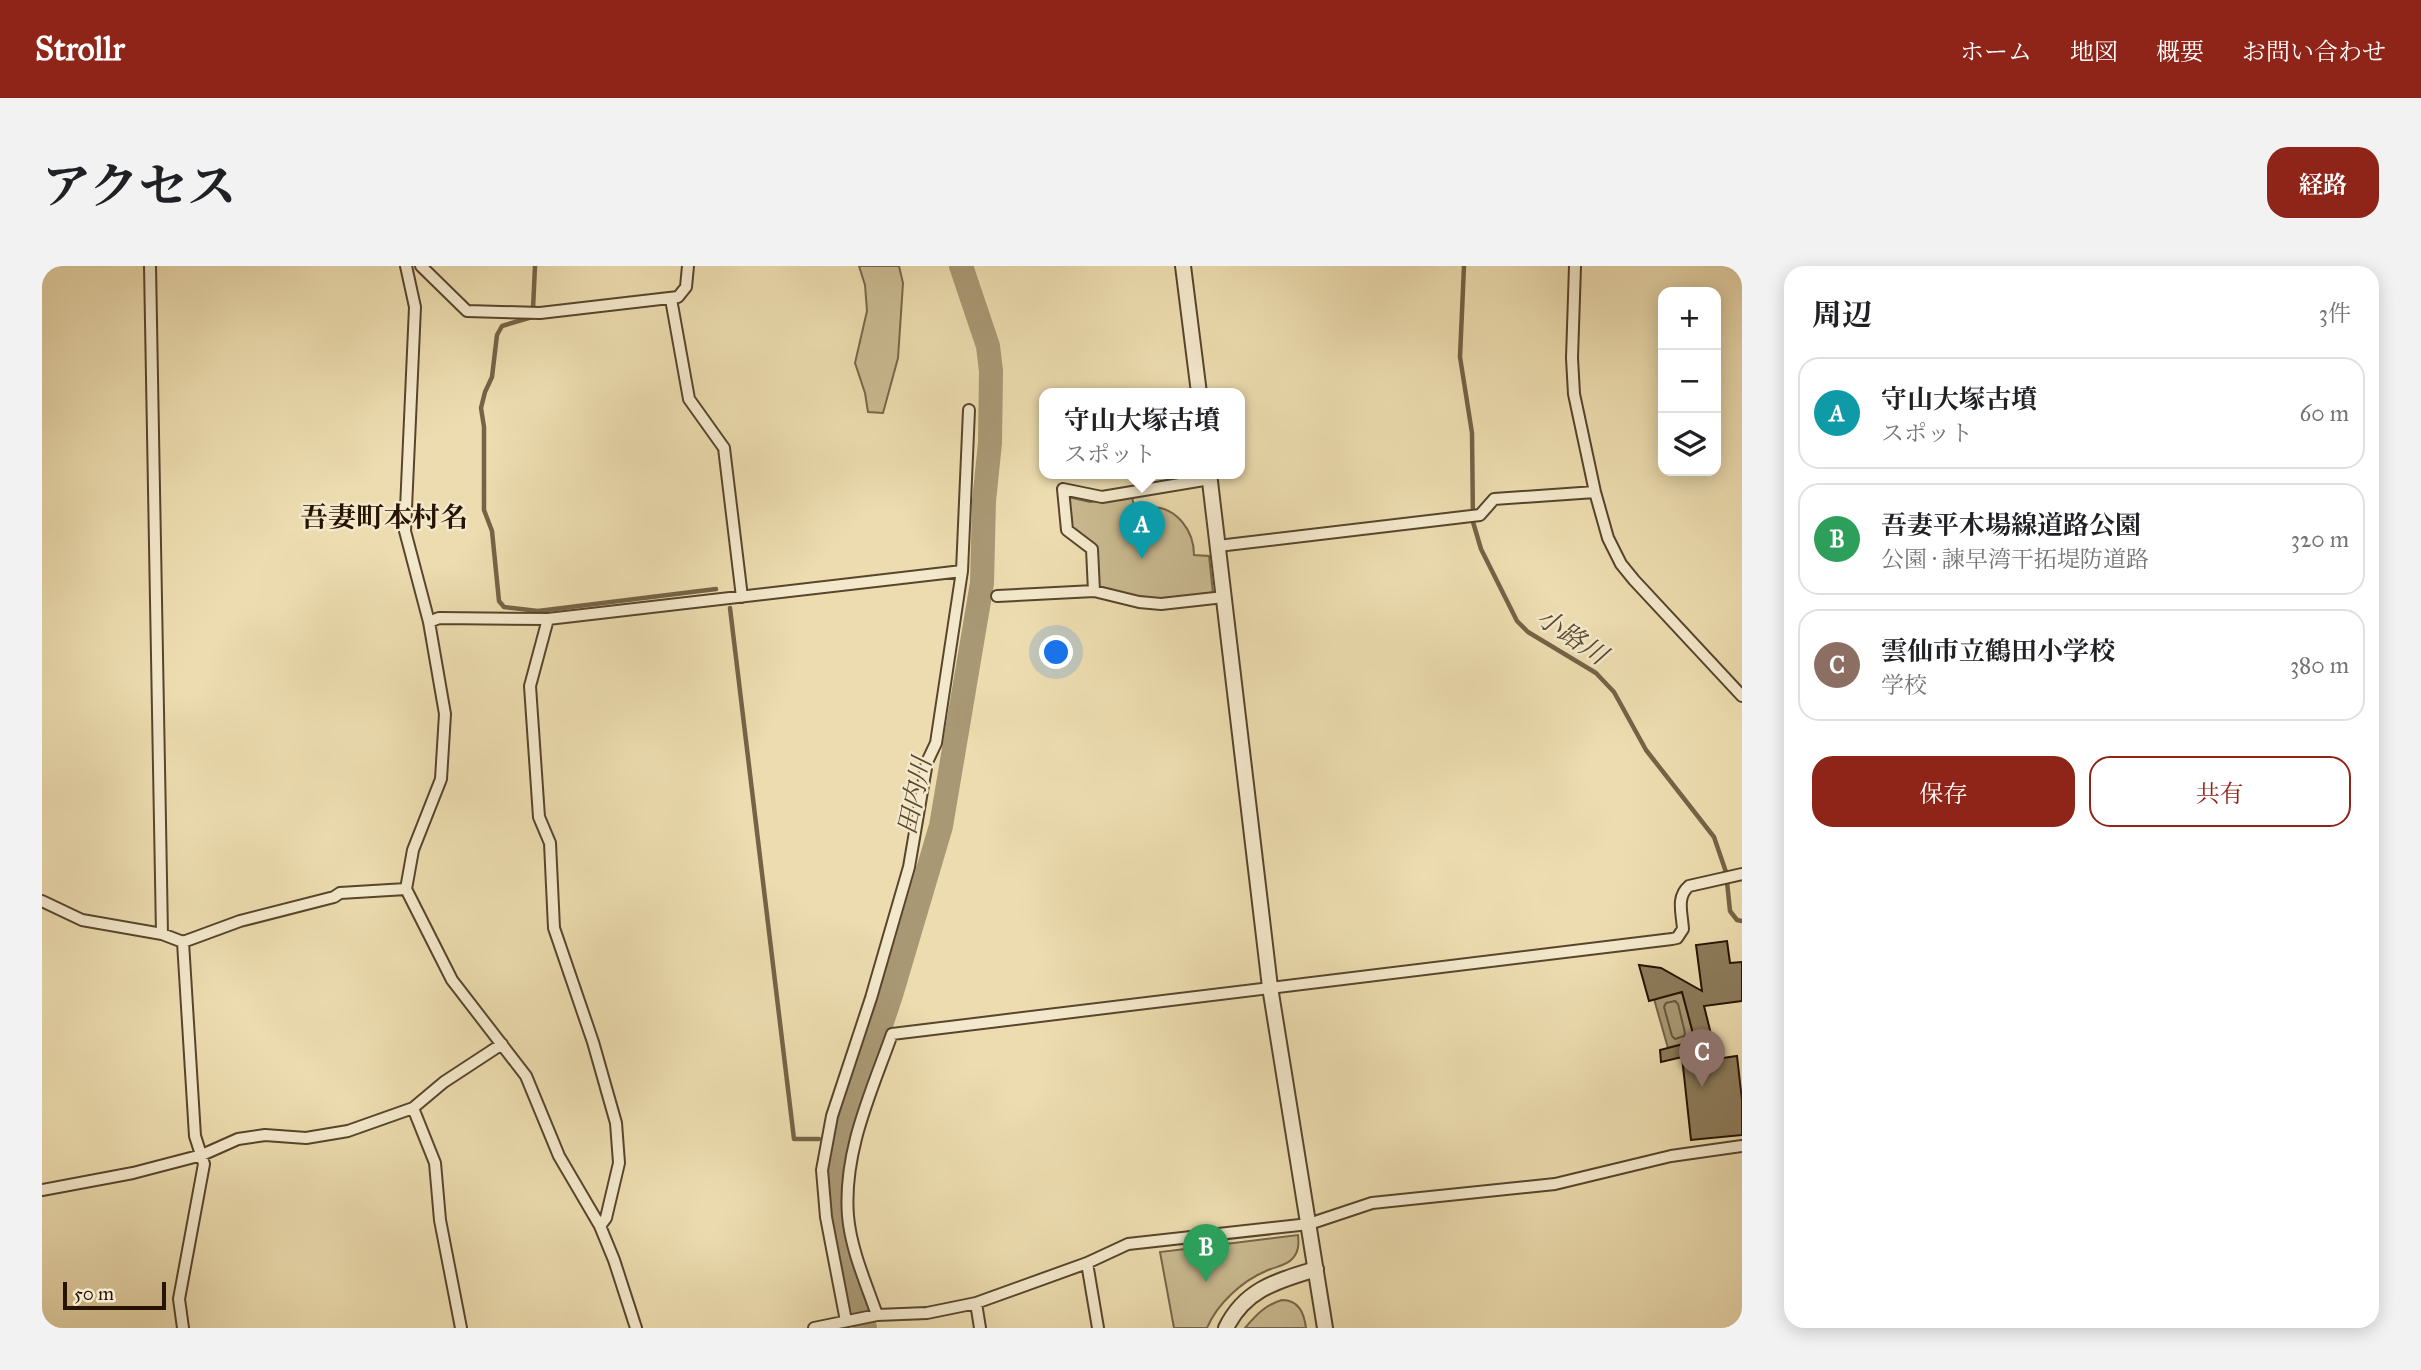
<!DOCTYPE html>
<html lang="ja">
<meta charset="utf-8">
<style>
:root{--surface:#fff;--page:#f2f2f2;--text:#202124;--muted:#757577;--line:#e0e0e0;--accent:#8f2418}
body{margin:0;font-family:"IM FELL Great Primer","Noto Serif JP",serif;background:var(--page);color:var(--text)}
.controls{position:absolute;right:21px;top:21px;display:grid;overflow:hidden;border-radius:14px;box-shadow:0 4px 18px #0003}
.controls button{width:63px;height:63px;display:grid;place-items:center;padding:0;border:0;border-bottom:2px solid var(--line);background:var(--surface);color:var(--text);font:35px sans-serif}
.scale{position:absolute;left:21px;bottom:18px;width:103px;box-sizing:border-box;padding-left:7px;border:4px solid #261301;border-top:0;font-size:19px;line-height:24px;white-space:nowrap;color:#261301;-webkit-text-stroke:5px #f3e8cb;paint-order:stroke}
.you{position:absolute;left:1015px;top:387px;width:24px;height:24px;margin:-18px;border:5px solid #fff;border-radius:50%;background:#1a73e8;box-shadow:0 0 0 10px #1a73e833}
.badge{display:grid;place-items:center;width:46px;height:46px;border-radius:50%;background:var(--accent);color:#fff;font-size:23px;font-weight:700}
.pin{position:absolute;translate:-50% -58px;filter:drop-shadow(0 2px 4px #0008)}
.pin::after{content:'';position:absolute;top:37px;width:24px;height:21px;background:inherit;clip-path:polygon(0 0,100% 0,50% 100%)}
.popup{position:absolute;left:997px;top:122px;width:206px;height:91px;box-sizing:border-box;display:grid;place-content:center;border-radius:14px;background:var(--surface);filter:drop-shadow(0 2px 5px #0005);font-size:23px;white-space:nowrap;color:var(--muted)}
.popup b{font-size:26px;color:var(--text)}
.popup::after{content:'';position:absolute;left:50%;top:100%;margin-left:-14px;border:14px solid transparent;border-top-color:var(--surface)}
.list{margin:0;padding:0;list-style:none}
h2{display:flex;justify-content:space-between;align-items:center;height:91px;margin:0;padding:0 28px;font-size:30px}
h2 small{font-size:23px;font-weight:400;color:var(--muted)}
.list li{display:grid;grid-template-columns:46px 1fr auto;gap:21px;align-items:center;box-sizing:border-box;height:112px;margin:0 14px 14px;padding:0 14px;border:2px solid var(--line);border-radius:21px}
.list b{display:block;font-size:26px;white-space:nowrap}
.list p{margin:0;font-size:23px;white-space:nowrap;color:var(--muted)}
.list em{font-size:23px;font-style:normal;color:var(--muted)}
.actions{display:flex;gap:14px;padding:21px 28px}
.actions a{flex:1;padding:16px 0;border:2px solid var(--accent);border-radius:21px;text-align:center;font-size:24px;color:var(--accent)}
.actions .main{background:var(--accent);color:#fff}
.icon{flex:none;width:38px;height:38px;fill:none;stroke:currentColor;stroke-width:2;stroke-linecap:round;stroke-linejoin:round}
.map{position:relative;flex:none;width:1700px;height:1062px;overflow:hidden;border-radius:21px}
header{display:flex;align-items:center;gap:42px;box-sizing:border-box;height:98px;padding:0 35px;background:var(--accent);color:#fff}
header strong{font-size:33px}
nav{display:flex;gap:38px;margin-inline-start:auto;font-size:24px}
.intro{display:flex;align-items:center;justify-content:space-between;box-sizing:border-box;height:168px;padding:0 42px}
h1{margin:0;font-size:49px}
.button{padding:18px 32px;border-radius:21px;background:var(--accent);color:#fff;font-size:24px;font-weight:700}
main{display:flex;gap:42px;padding:0 42px}
aside{flex:1;background:var(--surface);border-radius:21px;box-shadow:0 4px 18px #0003}
.map>svg:first-child{display:block}
.green{fill:#caba91;stroke:#786649;stroke-width:2}
.water{fill:#a99874;stroke:#756346;stroke-width:2}
.lines{fill:none;stroke-linecap:round;stroke-linejoin:round}
.shore{stroke:#68563a;stroke-width:2}
.stream{stroke:#756346;stroke-width:4.5}
.river{stroke:#a99874;stroke-width:24}
.building{fill:#8d7c5b;stroke:#261301;stroke-width:2}
.minor-casing{stroke:#58452c;stroke-width:14}
.tertiary-casing{stroke:#58452c;stroke-width:18}
.minor{stroke:#f3e8cb;stroke-width:10}
.tertiary{stroke:#f3e8cb;stroke-width:14}
.labels{text-anchor:middle;dominant-baseline:central;stroke-width:5;stroke-linejoin:round;paint-order:stroke}
.water-label{font-size:26px;font-style:italic;fill:#5a482f;stroke:#f3e8cb}
.quarter-label{font-size:28px;font-weight:bold;fill:#261301;stroke:#f3e8cb}
</style>
<header>
<strong>Strollr</strong>
<nav><a>ホーム</a><a>地図</a><a>概要</a><a>お問い合わせ</a></nav>
</header>
<div class="intro"><h1>アクセス</h1><a class="button">経路</a></div>
<main>
<div class="map">
<svg width="1700" height="1062" viewBox="0 0 1700 1062">
<rect width="100%" height="100%" fill="#ecdcaf"/>
<filter id="stains"><feTurbulence type="fractalNoise" baseFrequency=".00286" numOctaves="4"/><feColorMatrix values="0 0 0 0 .2 0 0 0 0 .09 0 0 0 0 .02 0 0 0 .5 -.17"/></filter>
<radialGradient id="worn" r=".72"><stop offset=".6" stop-color="#630" stop-opacity="0"/><stop offset="1" stop-color="#630" stop-opacity=".3"/></radialGradient>
<path class="green" d="M817,0h40l4,17 -5,75 -15,55 -15,-1 -3,-19 -10,-30 12,-52 -2,-26z
M1026,231l22,5 42,-5 3,14c4,-1 11,-4 16,-4 26,0 43,24 43,48l15,1 4,37 -51,7 -24,-1 -40,-12 -4,-41 -24,-18z
M1256,969c1,9 1,18 -7,25 -6,6 -17,7 -25,11 -24,10 -49,33 -59,57h-33l-14,-76z
M1240,1034c17,0 22,13 24,28h-61c11,-13 20,-23 37,-28z"/>
<path class="water" d="M1640,726l13,49 -27,7 -14,-49z"/>
<g class="lines">
<path class="shore" d="M1633,735l3,3 7,29 -1,3 -9,3 -3,-3 -8,-29 2,-4z"/>
<path class="stream" d="M1422,0l-4,91 12,76 1,89 8,27 36,72 11,11 68,41 18,19 32,58 68,87 12,35 4,39 7,9 5,1
M491,43l2,-43
M490,51l-30,9 -5,9 -5,42 -7,15 -4,16 3,19v83l8,21 7,70 5,6 34,4 178,-22
M688,342l64,531h25
M792,873h9"/>
<path class="river" d="M823,1062l-27,-109v-30l5,-50 48,-144 50,-169 41,-243 2,-82 6,-58 1,-72 -3,-25 -27,-80"/>
</g>
<path class="building" d="M1685,675l3,22 12,-1v39l-38,5 8,32 -7,2 4,20 28,-4 5,44v35l-51,5 -9,-83 -21,5 -1,-12 35,-9 -13,-49 -33,9 -10,-36 22,3 41,23 -6,-46z"/>
<g class="lines">
<g class="minor-casing">
<path id="minor" d="M108,0l12,668
M364,0l9,41 -10,224 24,91 16,92 -4,65 -28,71 -7,39 46,91 74,96 33,80 41,70 14,34 22,68
M379,0l46,45 73,2 138,-16 8,-10 2,-21
M1533,0l-3,92 2,36 21,98 13,46 13,26 13,16 108,116
M629,33l18,100 35,49 18,149
M1176,280l262,-31 14,-16 101,-7
M1052,325l-2,-42 -25,-19 -4,-41 39,8 108,-18
M955,330l97,-5 45,11 22,2 63,-7
M506,353l-18,67 9,131 11,26 4,85 39,114 23,81 3,40 -13,55 -6,8
M387,356l10,-4 109,1 414,-48
M0,635l40,19 80,14 21,8 57,-21 94,-24 6,-4 66,-4
M371,842l22,55 5,57 21,108
M0,924l91,-17 69,-18 36,-16 27,-4 41,3 42,-7 65,-23 31,-26 58,-38
M1045,997l11,65
M934,1037l4,25
M835,1049c-11,-32 -26,-65 -29,-99 -5,-64 23,-123 44,-182l780,-95 5,-1 6,-9c-1,-16 -7,-32 6,-43l53,-12
M804,1055l-20,-104 -4,-47 10,-54 39,-118 38,-131 18,-105 9,-19 26,-172 7,-161
M141,1062l-4,-29 25,-135 -9,-28 -12,-194
M772,1062l63,-13 50,-2 49,-10 111,-40 41,-19 181,-20 63,-21 183,-19 116,-28 71,-10"/>
</g>
<g class="tertiary-casing">
<path id="tertiary" d="M1141,0l16,127
M1167,207l61,514 55,341
M1184,1062c19,-39 51,-47 90,-59"/>
</g>
<use href="#minor" class="minor"/>
<use href="#tertiary" class="tertiary"/>
</g>
<g class="labels">
<g class="water-label">
<text transform="translate(1530 370) rotate(34)">小路川</text>
<text transform="translate(872 530) rotate(-78)">田内川</text>
</g>
<g class="quarter-label">
<text x="342" y="251">吾妻町本村名</text>
</g>
</g>
<rect width="100%" height="100%" filter="url(#stains)"/>
<rect width="100%" height="100%" fill="url(#worn)"/>
</svg>
<div class="controls">
<button>+</button>
<button>−</button>
<button><svg class="icon" aria-label="layers" viewBox="0 0 24 24"><path d="M12 4l9 5-9 5-9-5zM3 14l9 5 9-5"/></svg></button>
</div>
<div class="scale">50 m</div>
<div class="you"></div>
<div class="pin badge" style="left:1100px;top:293px;background:#0f9aa8">A</div>
<div class="popup"><b>守山大塚古墳</b>スポット</div>
<div class="pin badge" style="left:1164px;top:1016px;background:#2e9e5b">B</div>
<div class="pin badge" style="left:1660px;top:821px;background:#8d6e63">C</div>
</div>
<aside>
<h2>周辺<small>3件</small></h2>
<ul class="list">
<li><span class="badge" style="background:#0f9aa8">A</span><div><b>守山大塚古墳</b><p>スポット</p></div><em>60 m</em></li>
<li><span class="badge" style="background:#2e9e5b">B</span><div><b>吾妻平木場線道路公園</b><p>公園 · 諫早湾干拓堤防道路</p></div><em>320 m</em></li>
<li><span class="badge" style="background:#8d6e63">C</span><div><b>雲仙市立鶴田小学校</b><p>学校</p></div><em>380 m</em></li>
</ul>
<div class="actions"><a class="main">保存</a><a>共有</a></div>
</aside>
</main>
